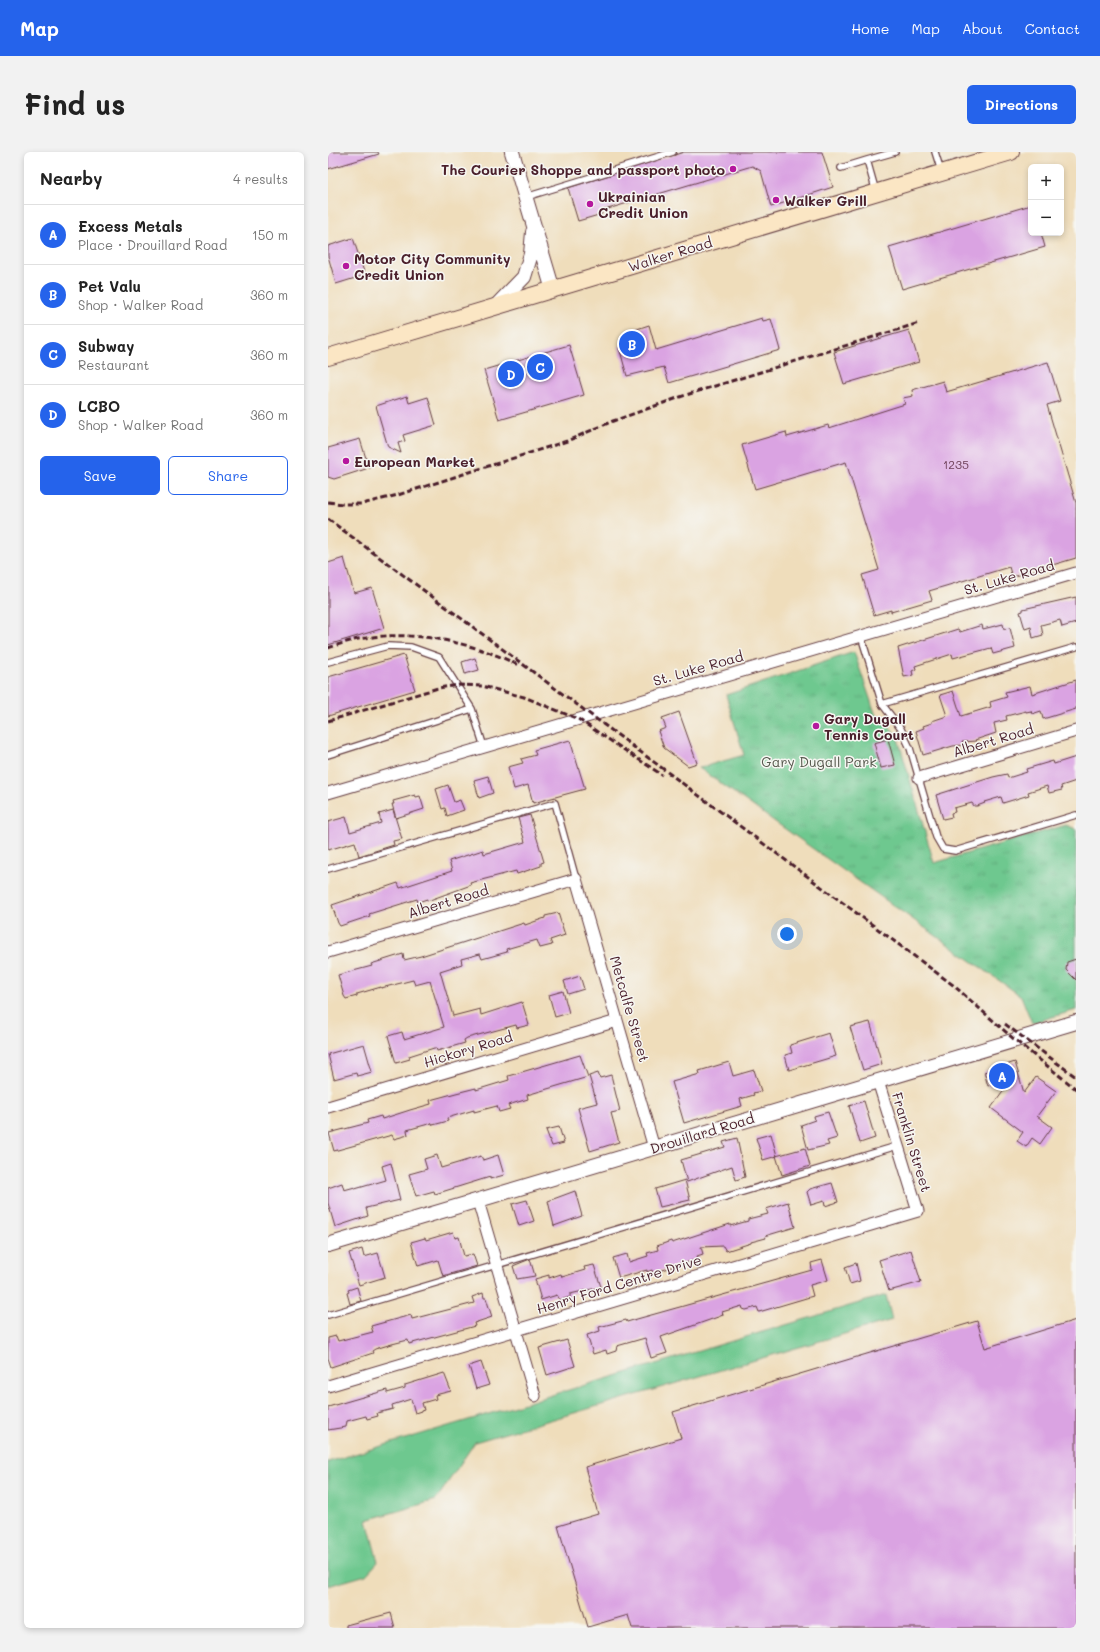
<!DOCTYPE html>
<meta charset="utf-8">
<style>
:root{--surface:#fff;--page:#f2f2f2;--text:#222;--muted:#767676;--line:#e0e0e0;--accent:#2563eb}
body{margin:0;font-family:Mali,sans-serif;background:var(--page);color:var(--text)}
.controls{position:absolute;right:12px;top:12px;display:grid;overflow:hidden;border-radius:6px;box-shadow:0 2px 6px #0003}
.controls button{width:36px;height:36px;display:grid;place-items:center;padding:0;border:0;border-bottom:1px solid var(--line);background:var(--surface);color:var(--text);font:20px sans-serif}
.you{position:absolute;left:459px;top:782px;width:14px;height:14px;margin:-10px;border:3px solid #fff;border-radius:50%;background:#1a73e8;box-shadow:0 0 0 6px #1a73e833}
.badge{display:grid;place-items:center;width:26px;height:26px;border-radius:50%;background:var(--accent);color:#fff;font-size:13px;font-weight:700}
.pin{position:absolute;translate:-50% -50%;border:2px solid #fff;box-shadow:0 1px 4px #0006}
.list{margin:0;padding:0;list-style:none}
h2{display:flex;justify-content:space-between;align-items:center;height:52px;margin:0;padding:0 16px;font-size:17px}
h2 small{font-size:13px;font-weight:400;color:var(--muted)}
.list li{display:grid;grid-template-columns:26px 1fr auto;gap:12px;align-items:center;box-sizing:border-box;height:60px;padding:0 16px;border-top:1px solid var(--line)}
.list b{display:block;font-size:15px;white-space:nowrap}
.list p{margin:0;font-size:13px;white-space:nowrap;color:var(--muted)}
.list em{font-size:13px;font-style:normal;color:var(--muted)}
.actions{display:flex;gap:8px;padding:12px 16px}
.actions a{flex:1;padding:9px 0;border:1px solid var(--accent);border-radius:6px;text-align:center;font-size:14px;color:var(--accent)}
.actions .main{background:var(--accent);color:#fff}
.map{position:relative;flex:none;width:748px;height:1476px;overflow:hidden;border-radius:6px}
header{display:flex;align-items:center;gap:24px;box-sizing:border-box;height:56px;padding:0 20px;background:var(--accent);color:#fff}
header strong{font-size:19px}
nav{display:flex;gap:22px;margin-inline-start:auto;font-size:14px}
.intro{display:flex;align-items:center;justify-content:space-between;box-sizing:border-box;height:96px;padding:0 24px}
h1{margin:0;font-size:28px}
.button{padding:10px 18px;border-radius:6px;background:var(--accent);color:#fff;font-size:14px;font-weight:700}
main{display:flex;gap:24px;padding:0 24px}
aside{flex:1;background:var(--surface);border-radius:6px;box-shadow:0 2px 6px #0003}
.map>svg:first-child{display:block}
.green{fill:#6ec88f;stroke:#5c745d}
.park{fill:url(#park-tufts);stroke:#5c745d}
.building{fill:#daa3e2}
.lines{fill:none;stroke-linecap:round;stroke-linejoin:round}
.service-casing{stroke:#633c41;stroke-width:8}
.minor-casing{stroke:#633c41;stroke-width:13}
.tertiary-casing{stroke:#633c41;stroke-width:16}
.secondary-casing{stroke:#633c41;stroke-width:18}
.service{stroke:#fff;stroke-width:5.5}
.minor{stroke:#fff;stroke-width:11}
.tertiary{stroke:#fff;stroke-width:14}
.secondary{stroke:#fbe6c4;stroke-width:16}
.rail{stroke:#4a1f2b;stroke-width:3;stroke-dasharray:6 3;stroke-linecap:butt}
.poi-dot{fill:#b5179e;stroke:#f6f6f2;stroke-width:1.5}
.labels{text-anchor:middle;dominant-baseline:central;stroke-width:3;stroke-linejoin:round;paint-order:stroke}
.number-label{font-size:12px;fill:#6e4059}
.poi-label{font-size:14px;font-weight:bold;fill:#4a1f2b;stroke:#f6f6f2;text-anchor:start}
.street-label{font-size:14px;fill:#4a1f2b;stroke:#f6f6f2}
.park-label{font-size:14px;fill:#575a4e;stroke:#f6f6f2}
</style>
<header>
<strong>Map</strong>
<nav><a>Home</a><a>Map</a><a>About</a><a>Contact</a></nav>
</header>
<div class="intro"><h1>Find us</h1><a class="button">Directions</a></div>
<main>
<aside>
<h2>Nearby<small>4 results</small></h2>
<ul class="list">
<li><span class="badge">A</span><div><b>Excess Metals</b><p>Place · Drouillard Road</p></div><em>150 m</em></li>
<li><span class="badge">B</span><div><b>Pet Valu</b><p>Shop · Walker Road</p></div><em>360 m</em></li>
<li><span class="badge">C</span><div><b>Subway</b><p>Restaurant</p></div><em>360 m</em></li>
<li><span class="badge">D</span><div><b>LCBO</b><p>Shop · Walker Road</p></div><em>360 m</em></li>
</ul>
<div class="actions"><a class="main">Save</a><a>Share</a></div>
</aside>
<div class="map">
<svg width="748" height="1476" viewBox="0 0 748 1476">
<defs>
<pattern id="park-tufts" width="24" height="20" patternUnits="userSpaceOnUse"><rect width="24" height="20" fill="#6ec88f"/><path d="M3 7l-1-3M5 7V3M7 7l1-3M15 17l-1-3M17 17v-4M19 17l1-3" fill="none" stroke="#61ab7c"/></pattern>
</defs>
<rect width="100%" height="100%" fill="#f6f6f2"/>
<filter id="ink" filterUnits="userSpaceOnUse"><feTurbulence type="fractalNoise" baseFrequency=".025" numOctaves="2"/><feDisplacementMap in="SourceGraphic" scale="8" xChannelSelector="R" yChannelSelector="G"/><feConvolveMatrix kernelMatrix="1 2 1 2 8 2 1 2 1" color-interpolation-filters="sRGB"/></filter>
<filter id="wash" filterUnits="userSpaceOnUse"><feTurbulence type="fractalNoise" baseFrequency=".012" numOctaves="4" result="noise"/><feDisplacementMap in="SourceGraphic" scale="16" xChannelSelector="R" yChannelSelector="G"/><feGaussianBlur stdDeviation="0.9" result="paint"/><feColorMatrix in="noise" values="0 0 0 0 0 0 0 0 0 0 0 0 0 0 0 0 0 1.4 0 .05"/><feComposite in="paint" operator="in"/></filter>
<g filter="url(#wash)">
<rect width="100%" height="100%" fill="#efddbb"/>
<path class="green" d="M558,1143l6,25 -417,122 -39,58 -69,20 11,42 -12,13 -38,11v-124z"/>
<path class="park" d="M526,500l21,61 22,22 37,128 132,-38 10,4v181l-44,13 -11,-27 -322,-228 45,-13 -18,-60z"/>
<g id="blocks">
<path class="building" d="M0,0h50l1,2 -51,15z
M356,0h138l11,35 -62,20 -10,-36 -9,-5 -151,45 1,3 -24,7 -10,-33z
M703,53v28h10l4,14 -143,42 -13,-42z
M25,86l12,37 -29,9 -8,-28v-10z
M434,166l1,3 8,-2 9,31 -111,33 -5,-16 -37,9 -8,-29 12,-4 -3,-11 21,-7 7,25z
M581,178l10,32 -75,22 -10,-32z
M241,193l15,50 -85,25 -15,-50z
M720,210l12,39 -13,4 29,98v55l-64,19 -3,-10 -80,24 3,9 -41,12v-2l-17,5 -12,-40 17,-5 -33,-108 -91,27 -13,-44 44,-13 1,5 41,-12 1,3 76,-24 -2,-6 10,-2 -1,-6 31,-9 3,11z
M79,244l2,7 19,-6 8,28 -33,10 2,6 -7,2 3,10 -13,-6 -12,-41z
M32,287l9,29 -35,11 -6,-2v-29z
M16,406l10,35 18,-5 12,40 -56,17v-82z
M748,445v26l-14,4 -2,-7 -19,5 2,10 -10,3 -2,-11 -6,2 -5,-17 3,-1v-2z
M675,472l1,5 6,-1 5,20 -22,6 -2,-6 -38,10 -1,-4 -37,12 1,3 -4,2 1,4 -9,2 -6,-29 60,-19 2,3 22,-7 1,4z
M76,503l11,35 -87,26v-39z
M147,506l4,12 -14,4 -3,-12z
M748,528v29l-33,10 -2,-8 -9,3 -1,-3 -5,1v-1l-20,5 1,4 -13,3 2,10 -21,7 1,1 -14,1 1,3 -10,1 -30,9 -7,-24 8,-3 -1,-2 9,-3v-2l15,-5 -7,-21 13,-4 8,25 30,-9 -1,-5 17,-5 -2,-5 25,-6 2,8z
M351,560l18,51 -9,3 -24,-18 -6,-17 8,-3 -4,-10z
M560,587l7,26 -14,3 -7,-25z
M242,588l15,49 -52,14 -5,-18 -14,4 -6,-22 15,-4 -2,-4 15,-4 -2,-5z
M748,605v24l-15,5 1,4 -13,3 -2,-7 -19,6 1,3 -26,8 -2,-6 -17,5 1,1 -8,3h-3l-2,-3 -18,5 1,4 -4,1 1,4 -9,2 -7,-24 57,-18 14,-3 1,4 19,-6 -1,-3 27,-8 1,3z
M160,624l5,17 -14,5 -5,-18z
M120,633l6,17 6,-2 4,10 -17,6 -2,-8 -3,1 -6,-20z
M87,643l1,2 4,-1 4,13 -28,9 -4,-14h2l-1,-3z
M65,658l9,29 -9,2 1,4 -35,11 -4,-14 -27,8v-28l18,-5 4,15 31,-9 -2,-9z
M202,663l14,47 -3,1v3l-24,8 -1,-3 -46,12 1,2 -44,16v-2l-9,3 -1,-3 -48,15 1,2 -30,10 -2,-3 -6,-18 66,-22 2,5 52,-17 -3,-10 34,-11 1,4 41,-12 -7,-24z
M230,761l7,22 -15,5 2,5 -12,3 -3,-8 -31,9 1,3 -25,7 -2,-5 -19,5 1,5 -22,7 13,45 27,-7 1,6 41,-13 7,23 -12,3 -1,-3 -49,13 -3,2 1,3 -28,8 -1,-3h-2l-25,8 1,3 -14,4 -8,-27 14,-4 2,7 40,-12 -14,-46 -15,4 -2,-5 -32,8v-1l-24,7v2l-11,3 -2,-3 -6,-21 34,-9 -1,-2 32,-10 1,6 17,-4 103,-33 1,2 20,-7v-2z
M748,807v21l-10,-10 1,-8z
M252,824l4,13 -16,5 -4,-13z
M235,839l6,22 -14,4 -6,-22z
M542,870l12,42 -19,6 -13,-43z
M501,881l7,23 -47,14 -4,-15 7,-2 -2,-8z
M36,892l8,28 -15,4 -1,-3 -22,6 -6,-25z
M252,903l8,22 -61,18 1,4 -20,6 2,4 -11,3 -2,-6 -23,6v-2l-27,8 1,3 -15,4 -1,-2 -25,7 1,5 -14,4 -2,-4 -58,16 -5,-18 39,-10 -1,-3 14,-4 1,3 28,-9 21,-6 -1,-4 26,-7 20,-5v2l33,-10 -1,-4z
M401,910l4,14 21,-6 7,21 -8,2 1,2 -14,4 2,7 -58,17 -12,-41 28,-8 -1,-3z
M687,910l9,31 12,-16 20,14 -19,25 15,11 -12,17 -8,-6 -6,9 -9,-6 6,-9 -32,-24 22,-30 -25,8 -4,-14z
M270,921l2,5 11,-3 9,36 -9,2 8,29 -29,9 -12,-43 19,-5 -8,-27z
M536,949l11,37 -15,5 -11,-37z
M500,960l9,26 -10,3 2,4 -21,5 -7,-25 14,-5 -1,-4z
M231,975l5,16 -12,3 -6,-16z
M443,982l6,22 -14,4 -7,-22z
M409,986l8,39 -9,3 -4,-14 -45,16 -6,-22 44,-13 -2,-5z
M477,996l5,18 -28,9 -6,-19z
M109,1003l4,13 40,-12 2,4 15,-5 6,20 -14,4v-2l-55,17 -1,-3 -18,5 -7,-22 18,-5 -3,-10z
M63,1011l9,37 -34,8 2,8 -33,11 -7,-24v-15l14,-5 2,7 11,-3v2l31,-9 -4,-14z
M357,1028l5,20 -30,7 -5,-18z
M504,1031l6,19 -13,4 -1,-5 -13,4 -4,-13 3,-3z
M247,1039l7,25 -28,10 -6,-25z
M199,1048l7,21 -15,5 -7,-22z
M460,1050l7,25 -30,9 1,2 -15,4v1l-25,8 -3,-5 -22,1 2,7 -6,2 1,3 -45,14 -1,-3 -5,2v-2l-28,8 -6,-20 14,-4 2,8 19,-6 -1,-3 11,-3 -1,-4 14,-5 1,2 58,-19v2l18,-5v-2l20,-5 -2,-5z
M125,1080l2,6 4,-1 5,19 9,-2 4,12 -34,10 -5,-16 -20,6 -7,-24 14,-4 1,2z
M34,1097l2,8 14,-4 7,24 -26,8 -10,-32z
M583,1098l10,32 -32,9 -10,-31z
M202,1107l5,17 -18,3 -4,-13z
M494,1108l6,20 -18,5 3,11 -54,16 -2,-5 -11,3 -3,-1 -1,-3 -20,6 1,3 -5,2 -57,20 6,16 -16,5 -6,-20 -28,8 -1,5 -9,3 -1,-4 -13,4 -6,-19 13,-4 -1,-4 27,-7 1,2 10,-3 175,-49 -1,-7z
M528,1111l4,18 -10,3 -5,-17z
M266,1113l7,22 -31,7v3l-10,3 -3,-5 -16,5 -6,-21 14,-4v3l12,-4 1,3 23,-7 -1,-3z
M29,1135l4,14 -11,3 -3,-11 2,-1 -1,-2z
M155,1141l1,5h2l6,19 -18,6 1,3 -66,18 -1,-4 -16,4 -17,5 -3,2 1,2 -42,14 -3,-9v-20l8,-2 2,5 35,-9 -2,-6 40,-11 1,4 43,-11 19,-5 -2,-6z
M748,1168v308h-444l-4,-13 -40,12 -30,-101 40,-12 -13,-47 96,-29 -8,-26 304,-91 8,27z
M239,1188l8,26 -28,9 -8,-27z
M153,1210l8,23 -13,4 -7,-23z
M116,1221l7,18 -16,4 1,4 -14,4 2,7 -9,3 -4,-14 -19,6 1,4 -16,4 1,3 -11,3 -1,-3 -19,5 -1,6 -18,3v-23l59,-17v3l18,-5v-3z
M63,1461l4,15h-49v-3z"/>
</g>
</g>
<g filter="url(#ink)">
<use href="#blocks" fill-opacity="0" stroke="#633c41" stroke-width="1"/>
<g class="lines">
<g class="service-casing">
<path id="service" d="M607,0l6,19
M513,16l26,-8
M548,40l-9,-32 28,-8
M198,45l147,-45
M533,484l21,68 19,25 9,19 26,89 7,12 12,2 121,-36
M0,510l60,-16 23,1 28,10 33,52 12,38
M554,552l194,-57
M0,603l144,-46
M0,717l227,-66 21,76
M0,1163l569,-169"/>
</g>
<g class="minor-casing">
<path id="minor" d="M591,626l157,-47
M0,641l748,-220
M0,800l248,-73 78,269
M0,955l289,-86
M150,1049l57,195
M0,1234l590,-175 -40,-130"/>
</g>
<g class="tertiary-casing">
<path id="tertiary" d="M184,0l41,138
M167,155l29,-30 7,-23 2,-22
M0,1093l748,-223"/>
</g>
<g class="secondary-casing">
<path id="secondary" d="M0,205l683,-205"/>
</g>
<use href="#service" class="service"/>
<use href="#minor" class="minor"/>
<use href="#tertiary" class="tertiary"/>
<use href="#secondary" class="secondary"/>
<path class="rail" d="M0,350l14,2h20l36,-9 169,-54 46,-20 73,-26 233,-72
M0,367l625,466 62,55 61,49
M0,496c13,-4 25,-9 38,-10 49,-8 109,5 152,27
M0,569l110,-33 21,-3 23,1 42,11 54,22 84,56
M677,872l71,53"/>
</g>
</g>
<g class="poi-dot">
<circle cx="405" cy="17" r="4"/>
<circle cx="448" cy="48" r="4"/>
<circle cx="262" cy="52" r="4"/>
<circle cx="18" cy="114" r="4"/>
<circle cx="18" cy="309" r="4"/>
<circle cx="488" cy="574" r="4"/>
</g>
<g class="labels">
<g class="number-label">
<text x="628" y="312">1235</text>
</g>
<g class="poi-label">
<text x="397" y="17" text-anchor="end">The Courier Shoppe and passport photo</text>
<text x="270" y="44">Ukrainian<tspan x="270" dy="16">Credit Union</tspan></text>
<text x="456" y="48">Walker Grill</text>
<text x="26" y="106">Motor City Community<tspan x="26" dy="16">Credit Union</tspan></text>
<text x="26" y="309">European Market</text>
<text x="496" y="566">Gary Dugall<tspan x="496" dy="16">Tennis Court</tspan></text>
</g>
<g class="street-label">
<text transform="translate(342 102) rotate(-17)">Walker Road</text>
<text transform="translate(681 425) rotate(-16)">St. Luke Road</text>
<text transform="translate(370 516) rotate(-16)">St. Luke Road</text>
<text transform="translate(665 588) rotate(-17)">Albert Road</text>
<text transform="translate(120 749) rotate(-17)">Albert Road</text>
<text transform="translate(302 857) rotate(74)">Metcalfe Street</text>
<text transform="translate(140 897) rotate(-17)">Hickory Road</text>
<text transform="translate(374 981) rotate(-17)">Drouillard Road</text>
<text transform="translate(584 990) rotate(73)">Franklin Street</text>
<text transform="translate(291 1132) rotate(-17)">Henry Ford Centre Drive</text>
</g>
<g class="park-label">
<text x="491" y="609">Gary Dugall Park</text>
</g>
</g>
</svg>
<div class="controls">
<button>+</button>
<button>−</button>
</div>
<div class="you"></div>
<div class="pin badge" style="left:674px;top:924px">A</div>
<div class="pin badge" style="left:304px;top:192px">B</div>
<div class="pin badge" style="left:212px;top:215px">C</div>
<div class="pin badge" style="left:183px;top:222px">D</div>
</div>
</main>
